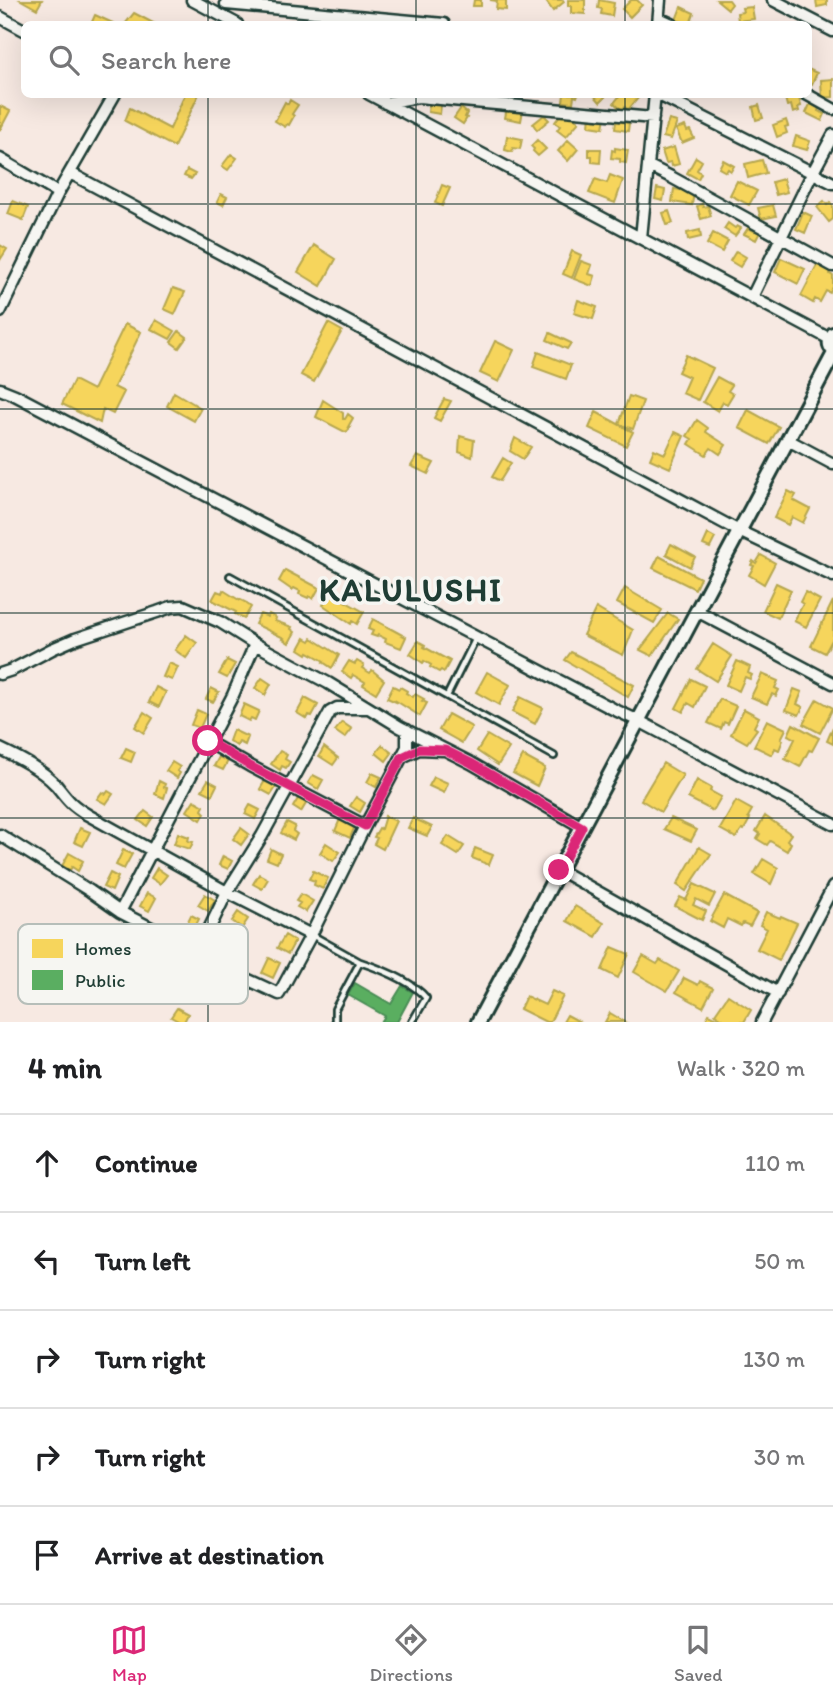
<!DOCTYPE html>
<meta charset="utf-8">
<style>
:root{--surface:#fff;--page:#f6f6f6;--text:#202124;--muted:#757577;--line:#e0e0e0;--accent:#db2777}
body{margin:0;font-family:Itim,sans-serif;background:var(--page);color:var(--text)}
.stop{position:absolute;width:21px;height:21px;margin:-16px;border:5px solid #db2777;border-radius:50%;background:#fff}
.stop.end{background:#db2777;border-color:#fff;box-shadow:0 2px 7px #0008}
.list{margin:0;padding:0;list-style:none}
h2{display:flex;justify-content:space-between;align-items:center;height:91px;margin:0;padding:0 28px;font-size:30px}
h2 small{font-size:23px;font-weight:400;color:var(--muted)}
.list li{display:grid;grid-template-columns:46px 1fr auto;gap:21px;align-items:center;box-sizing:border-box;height:98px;padding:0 28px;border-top:2px solid var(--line)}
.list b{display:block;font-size:26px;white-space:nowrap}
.list em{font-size:23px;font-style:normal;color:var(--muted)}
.icon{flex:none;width:38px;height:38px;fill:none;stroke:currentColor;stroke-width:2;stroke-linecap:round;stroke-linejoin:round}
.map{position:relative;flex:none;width:833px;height:1022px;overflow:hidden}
.search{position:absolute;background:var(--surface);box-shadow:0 7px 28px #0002;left:21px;right:21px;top:21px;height:77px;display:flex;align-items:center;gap:18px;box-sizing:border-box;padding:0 24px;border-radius:10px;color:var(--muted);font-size:26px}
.sheet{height:581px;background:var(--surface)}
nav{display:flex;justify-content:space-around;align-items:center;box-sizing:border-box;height:98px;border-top:2px solid var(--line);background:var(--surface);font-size:19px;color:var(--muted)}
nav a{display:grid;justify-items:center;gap:4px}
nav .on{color:var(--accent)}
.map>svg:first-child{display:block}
.homes{fill:#f6d55c;stroke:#b6a750;stroke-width:2}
.public{fill:#5aae61;stroke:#488c54;stroke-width:2}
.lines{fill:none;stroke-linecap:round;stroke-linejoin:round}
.service-casing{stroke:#1f3d34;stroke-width:10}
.minor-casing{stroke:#1f3d34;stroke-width:15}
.tertiary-casing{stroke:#1f3d34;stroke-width:18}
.service{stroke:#f6f6f2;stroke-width:4.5}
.minor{stroke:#f6f6f2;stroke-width:10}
.tertiary{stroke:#f6f6f2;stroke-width:12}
.route{stroke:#db2777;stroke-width:9}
.grid{fill:none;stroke:#1f3d34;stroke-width:2;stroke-opacity:0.55}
.labels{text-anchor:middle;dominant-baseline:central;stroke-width:7;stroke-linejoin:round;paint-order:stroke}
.district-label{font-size:32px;font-weight:bold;letter-spacing:2px;fill:#1f3d34;stroke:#f6f6f2}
.key{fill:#f6f6f2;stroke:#b6beb9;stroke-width:2}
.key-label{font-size:19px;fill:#1f3d34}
</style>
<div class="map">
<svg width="833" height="1022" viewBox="0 0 833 1022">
<rect width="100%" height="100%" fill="#f7e9e2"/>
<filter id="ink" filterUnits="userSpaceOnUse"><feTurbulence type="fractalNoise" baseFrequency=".0143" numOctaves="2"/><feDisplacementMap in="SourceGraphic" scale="14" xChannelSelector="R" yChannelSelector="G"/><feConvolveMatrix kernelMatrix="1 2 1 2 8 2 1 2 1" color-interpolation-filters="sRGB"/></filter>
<g filter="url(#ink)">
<path class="homes" d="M21,0h21l-5,9z
M474,0h7v6h-8z
M490,0h16v10l-10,-1 1,-8z
M545,0h18l1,2 -11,9z
M568,0h17v14l-14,-1v-7h-3z
M599,0l15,3 -2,13 -11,-2 1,-5 -4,-1z
M631,0h6l5,5 -12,12 -8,-8z
M717,0h12l3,4 -4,5z
M816,0h11v5l-10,2z
M681,7l13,6 -4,11 -14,-4z
M752,7l2,12 -16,2 -1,-8 6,-1 -1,-4z
M134,13l21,11h-30z
M95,15l20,9h-24z
M808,69l9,4 -5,11 -4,-2z
M833,79v18l-11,1 -1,-18z
M185,94h14l-25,53 -49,-26 5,-13 40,21z
M564,94h14l-1,3 -3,-1 -1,7 -10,-1z
M593,94h10l2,3 -5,5z
M621,94h16l2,3 -11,13 -3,-3 -3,3 -8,-7z
M798,94l3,12 -3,1 1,4 -6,2 -2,-8 -4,1 -2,-8z
M290,100l8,5 -6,9 2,2 -5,9 -2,-1 -2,3 -10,-6 10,-19 3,2z
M811,102l9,4 -2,5 7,3 -3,7 -16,-8z
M429,104l12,1 -1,9 -12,-2z
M759,105l4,13 -7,2 -3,-13z
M0,106l10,5 -10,19z
M507,107l16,3 -2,11 -16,-3z
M461,108l6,5 -2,4 2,1 -4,6 -9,-6z
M564,110l15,12 -13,15 -9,-7 3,-4 -5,-4z
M590,114l15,3 -2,11 -14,-2z
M544,115l5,5 -12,10 -4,-6z
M669,120l8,2 -6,17 -8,-2z
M786,120l2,6 -3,1 2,6 -10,4 -4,-12z
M616,121l13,2 -1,8 -13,-2z
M685,126l2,5 3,-1 4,8 -12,5 -6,-14z
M507,136l15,3 -2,10 -7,-1 -1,4 -7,-2z
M796,136l14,5 -3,9 -14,-4z
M537,140l9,9 -8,7 -5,-5 1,-2 -3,-3z
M568,140l10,9 -10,12 -10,-10z
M674,147l5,17 -7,2 -1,-4 -5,1 -4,-12z
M615,148l13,2 -2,13 -6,-1v-3l-9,-1 1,-8 3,1z
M589,149h12l-1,14 -8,-1v-6h-3z
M231,154l6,4 -9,12 -6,-4z
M696,157l6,4 -5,9 4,3 -3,6 -11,-6z
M723,160l11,6 -3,5 -3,-2 -2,3 -7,-4z
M762,160l4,13 -18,5 -3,-14z
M187,170l8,4 -4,5 -7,-3z
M610,175l13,5 -8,23 -26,-10 6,-14 12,4z
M783,179l4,13 -11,3 -4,-13z
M737,181l20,10 -8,14 -19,-10z
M442,185l8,3 -8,18 -7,-3z
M657,188l8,2 -2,11 -8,-2z
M674,189l20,3 -2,13 -20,-3z
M221,194l6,3 -4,8 -6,-3z
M13,201l15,6 -5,13 -15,-6z
M824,201l3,4 3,-3 3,4v13l-4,3 -12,-15z
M702,204l1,3 5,-1 3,10 -10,3 -4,-13z
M773,205l3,11 -15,3 -3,-11z
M669,211l4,12 -6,2 -4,-12z
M803,212l9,4 -7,17 -9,-4z
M728,223l7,5 2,-2 4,2 -6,8 -11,-7z
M757,225l5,3 -6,12 -12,-6 4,-6 6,3z
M700,230l1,7 -13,3 -1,-7z
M713,233l15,8 -6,11 -15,-8z
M0,245l7,4 -7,11z
M314,245l22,14 -15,27 -23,-14z
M572,251l9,4 -9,23 -9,-4z
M736,251l10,6 -6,10 -10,-6z
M781,258l24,11 -7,15 -23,-12z
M581,261l11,4 -3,9 6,2 -3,10 -18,-7z
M819,261l13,7 -2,6 3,2v11l-3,6 -4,-2 -6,11 -5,-3 -2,4 -12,-7z
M173,288l12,4 -10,22 -11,-5z
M578,300l19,7 -4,12 -19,-6z
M156,320l19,11 -5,8 -19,-10z
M328,323l14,8 -28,51 -13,-7z
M125,324l16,8 -27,55 10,5 -11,22 -10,-5 -3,14 -38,-19 12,-24 19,10z
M179,331l8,6 -8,11 -8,-6z
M550,333l21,10 -4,6 -20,-9z
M495,341l19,9 -15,32 -19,-9z
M538,352l33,13 -5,14 -33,-12z
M686,355l27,13 -15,32 -16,-7 7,-16 -11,-5z
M717,377l15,8 -4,6 5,3 -6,10 -4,-2 -5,9 -15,-9z
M174,392l27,16 -7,13 -27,-15z
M629,396l14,5 -10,28 -14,-5z
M444,399l7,2 -11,20 -6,-3z
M323,400l20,13v6h2l3,-5 5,4 -5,9h2l-2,4 -3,1 -29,-15z
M748,410l31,17 -10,17 -30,-16z
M596,412l37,20 -7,14 -37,-18z
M697,420l11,8 -2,4 20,13 -6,9 -9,-6 -5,7 -17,-11 3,-5 -5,-3z
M675,432l9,4 -14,32 -20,-9 4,-10 11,5z
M460,436l14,4 -2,17 -13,-5z
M515,438l16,9 -8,12 -13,-8z
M417,456l17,7 -6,11 -17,-8z
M503,458l8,5 -11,18 -8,-4z
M788,491l8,4 -3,5 17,9 -7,14 -11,-6 -4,8 -14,-7z
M708,534l7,4 -5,10 -7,-3z
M671,544l24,13 -5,10 -24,-13z
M761,555l14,8 -11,21 -15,-9 5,-9 -3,-1 2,-4 3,2z
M659,556l41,22 -5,11 -42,-21z
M285,570l34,18 -6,11 -4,-3 -1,2 -9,-4 1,-3 -6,-3 -2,2 -13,-9z
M776,583l15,7 -13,28 -15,-7z
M625,588l37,22 -8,13 -37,-20z
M223,590l16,10v-1l8,4v1l4,3 -7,12 -9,-5 1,-2 -24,-12 5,-9 5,2z
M805,592l15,8 -14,27 -12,-6 9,-17 -3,-2z
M330,593l34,19 -7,12 -5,-3 -1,3 -28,-19z
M833,601v37l-8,15 -14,-7z
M596,608l37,22 -10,25 -40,-20z
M668,613l10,6 -26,37 -12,-6z
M260,614l8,3 1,-3 7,4 -1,3 17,6 -1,2 4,3 -6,11 -6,-4 1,-1 -29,-14z
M373,619l33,18 -5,11 -16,-6 1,-3 -8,-4 -1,2 -6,-2 2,-4 -5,-2z
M186,635l11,8 -11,15 -11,-8z
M305,638l5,3 2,-3 27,17 -7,13 -9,-6 1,-1 -16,-9 -1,2 -8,-5z
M418,641l7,4 -1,2 26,14 -6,11 -3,-2 -2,2 -9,-5 1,-2 -7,-4 -1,2 -13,-9z
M713,644l19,12 -16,25 -19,-12z
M571,652l63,33 -6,12 -63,-37z
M227,660l8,4 -8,14 -8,-4z
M349,661l6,3 2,-3 7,4 -2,3 8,5 2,-3 12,10 -8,13 -13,-8 2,-3 -12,-7 -2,3 -9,-6z
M737,661l13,6 -2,6 4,2 -2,4 -5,-2 -6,14 -13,-6z
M169,663l9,4 -6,13 -9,-3z
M487,672l23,13 -11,20 -23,-13z
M762,674l16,7 -3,7 4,2 -3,6 -4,-2 -5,10 -16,-7z
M262,678l9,6 -6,11 -10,-7z
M691,679l14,7 -10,21 -7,-4 -5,9 -7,-4z
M393,686l6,3 1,-2 7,4 -1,2 7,4 2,-3 9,5 -2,2 5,2 -7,13 -24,-15v1l-9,-4z
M156,687l10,5 -7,15 -10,-5z
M211,688l8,4 -6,10 -7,-3z
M794,689l8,3 -5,12 6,3 -4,8 -13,-5z
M520,697l23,11 -8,16 -23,-12z
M305,698l13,7 -6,11 -3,-1 -2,4 -10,-6z
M720,699l16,7 -8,18 -4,-2 -3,7 -13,-6z
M817,699l16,9 -13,25 -17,-9z
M244,704l15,7 -4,9 -4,-2 -2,3 -10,-5z
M744,709l15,8 -5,10 3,2 -10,14 -16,-9z
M197,710l9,4 -6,14 -9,-3z
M144,712l9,6 -9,15 -9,-6z
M448,714l24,13 -10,16 -23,-13z
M767,720l19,9 -5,10 2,1 -4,10 -4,-2 -3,7 -18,-9z
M342,722l10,7 -7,9 -10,-7z
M793,724l26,14 -7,13 -3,-1 -9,17 -15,-8 10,-20 -7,-4z
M833,727v17l-6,-3z
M233,730l15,7 -3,8 -6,-3 -2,4 -8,-5z
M487,735l22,13 -11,17 -21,-14z
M382,745l10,8 -6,8 -10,-8z
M324,747l14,11 -5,7 -14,-9z
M126,748l9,4 -4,10 -10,-4z
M280,751l7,4 -2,4 5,3 -4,6 -4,-2 -2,4 -9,-6z
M523,756l22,12 -8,18 -24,-13z
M219,757l9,4 -5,9 -9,-4z
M172,762l8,5 -3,4 3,2 -3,5 -11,-7z
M663,763l20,12 -22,37 -20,-12z
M372,773l9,4 -5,10 -9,-5z
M313,775l10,5 -5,9 -10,-6z
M434,777l14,6 -4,10 -15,-7z
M266,779l11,7 -6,9 -11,-6z
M208,780l9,5 -5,10 -10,-5z
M697,780l14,8 -1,3 11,6 -8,14 -25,-13z
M159,781l6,3 -1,3 3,1 -3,10 -9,-4z
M108,791l5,3 -7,10 -9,-5 5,-7 4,2z
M299,797l8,5 -6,10 -8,-5z
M356,797l9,6 -5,9 -10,-6z
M194,800l10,6 -2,4 3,3 -4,7 -14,-9z
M736,801l16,9 -4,7 2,2 -6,11 -2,-1 -6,9 -16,-9z
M250,805l10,5 -5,9 -10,-5z
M145,811l8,6 -6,9 -9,-6z
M385,816l11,5 -13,28 -9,-5 3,-6 -3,-1 5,-9 2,1z
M765,816l26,18 -4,6 4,3 -4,8 -17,-10 -3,4 -10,-6 3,-5 -4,-3z
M413,818l19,9 -5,9 -19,-8z
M671,818l26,12 -6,11 -27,-12z
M340,819l15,7 -5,12 -15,-7z
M287,822l8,4 -2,5 4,3 -3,6 -13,-7z
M80,828l10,4 -7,14 -9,-4z
M241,828l8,6 -8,11 -8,-6z
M178,833l11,4 -1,4 5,1 -3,7 -16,-5z
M448,836l16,10 -6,9 -16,-10z
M326,843l14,9 -7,9 -13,-8z
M699,847l12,7 -25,37 -9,-6z
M475,848l18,7 -4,10 -17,-7z
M271,849l10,5 -4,9 -10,-4z
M123,850l9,4 -8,15 -8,-4z
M69,853l14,8 -5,10 -6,-4 -2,3 -8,-4z
M223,856l9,5 -4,8 -9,-4z
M763,859l15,9 -7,16 -17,-10z
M157,868l10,7 -7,9 -9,-6z
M313,871l15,7 -5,11 -9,-4 1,-4 -6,-2z
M110,873l8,4 -6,14 -9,-4z
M259,874l9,5 -6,10 -9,-5z
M694,884l21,10 -6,12 -13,-7 -3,6 13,6 -4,9 -27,-14 5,-9 6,3z
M147,893l9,5 -7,13 -9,-5z
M205,894l10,6 -7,11 -10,-6z
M301,894l12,7 -7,11 -9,-5 3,-4 -4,-2z
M724,895l33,18 -7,13 -7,-3 -2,3 -14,-7 -4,9 -13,-7z
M575,906l29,17 -8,14 -29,-16z
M238,912l10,7 -6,9 -10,-7z
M766,912l14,6 1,-2 16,7 -18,37 -22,-11 10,-20 -7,-4z
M191,915l8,4 -7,14 -8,-4z
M285,935l10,6 -7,13 -11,-6z
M612,947l17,7 -11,24 -16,-8z
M643,956l14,8 3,-4 19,11 -12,20 -33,-19z
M269,958l11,5 -7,15 -11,-5z
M684,978l14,7 2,-4 13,7 -10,19 -27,-15z
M552,991l11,5 -13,26h-4l-26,-13 6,-13 19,9z
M728,995l23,15 -7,12h-17l-12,-8z
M177,1008l11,6 -4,8h-4l-9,-5z
M610,1013l15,9h-20z
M709,1014l8,4 -1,2 4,2h-15z
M567,1015l13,7h-17z"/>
<path class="public" d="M355,983l36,21 11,-18 11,6 -16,30h-16l4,-6 -37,-21z"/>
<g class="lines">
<g class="service-casing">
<path id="service" d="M230,576l324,180
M447,696l29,-58
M312,935l48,27 -25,47v13
M360,962c21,7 52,19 66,36l-14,24"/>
</g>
<g class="minor-casing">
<path id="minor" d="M192,0l45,24
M773,0l60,31
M226,4l218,20
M0,17l24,13
M659,18l13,6
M658,24l2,-24
M369,94l461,245
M657,94l176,89
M806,94l27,15
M385,103l33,-6 235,21
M0,159l58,34
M649,166l22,11 162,89
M70,173l669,358 94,45
M641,238l14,-144
M752,297l61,-125 20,-37
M0,312l58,-119 57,-99
M0,389l15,6 598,314 26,12 194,103
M788,440l45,24
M697,611l136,72
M0,674l12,-4 40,-21 23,-10 82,-27 14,-5 12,-1 37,16 35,22 73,39 72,44 71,36 111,64
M208,742l42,24 115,60
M0,749c19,9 41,20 56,36 12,15 14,19 32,30l139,77 84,43
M402,757l17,-8 23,1
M0,835l90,56 30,21 78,40 44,25 37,17 32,-59 54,-109 42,-79v-17
M559,870l219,123
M120,912l113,-217 22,-51
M198,952l29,-60 35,-56 68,-124 7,-4h28
M762,1022l71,-135"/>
</g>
<g class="tertiary-casing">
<path id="tertiary" d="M833,334c-4,6 -5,11 0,16
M478,1022l355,-667"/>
</g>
<use href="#service" class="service"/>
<use href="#minor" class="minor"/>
<use href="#tertiary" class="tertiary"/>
</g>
</g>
<g class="lines" filter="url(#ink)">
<path class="route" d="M208,741l42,25 115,60 37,-69 17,-8 26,1 26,13 111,64 -23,43"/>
</g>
<path class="grid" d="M208,0v24M416,0v24M625,0v24M208,94v928M416,94v928M625,94v928M0,204h833M0,409h833M0,613h833M0,818h833"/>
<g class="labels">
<g class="district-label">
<text x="411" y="590">KALULUSHI</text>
</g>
</g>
<rect x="18" y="924" width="230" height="80" rx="10" class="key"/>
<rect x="32" y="939" width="31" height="19" fill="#f6d55c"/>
<rect x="32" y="970" width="31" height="20" fill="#5aae61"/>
<g class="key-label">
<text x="75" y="955">Homes</text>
<text x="75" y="987">Public</text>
</g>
</svg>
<div class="stop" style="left:208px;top:741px"></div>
<div class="stop end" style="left:559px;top:870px"></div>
<div class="search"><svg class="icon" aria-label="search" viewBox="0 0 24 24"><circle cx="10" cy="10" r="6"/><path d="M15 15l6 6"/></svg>Search here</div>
</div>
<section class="sheet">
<h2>4 min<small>Walk · 320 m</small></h2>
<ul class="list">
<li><svg class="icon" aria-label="ahead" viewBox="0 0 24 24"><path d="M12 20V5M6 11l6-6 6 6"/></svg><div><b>Continue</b></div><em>110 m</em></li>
<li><svg class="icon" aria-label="left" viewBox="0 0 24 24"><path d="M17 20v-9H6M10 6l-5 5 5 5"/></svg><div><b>Turn left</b></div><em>50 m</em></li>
<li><svg class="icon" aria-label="right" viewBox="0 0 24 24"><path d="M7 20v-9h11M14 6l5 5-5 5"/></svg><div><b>Turn right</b></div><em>130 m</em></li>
<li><svg class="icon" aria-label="right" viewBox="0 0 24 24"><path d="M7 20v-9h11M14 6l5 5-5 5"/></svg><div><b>Turn right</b></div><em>30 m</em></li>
<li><svg class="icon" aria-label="arrive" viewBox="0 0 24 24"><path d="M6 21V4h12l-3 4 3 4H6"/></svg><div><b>Arrive at destination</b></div></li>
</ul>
</section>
<nav>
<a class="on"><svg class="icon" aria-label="map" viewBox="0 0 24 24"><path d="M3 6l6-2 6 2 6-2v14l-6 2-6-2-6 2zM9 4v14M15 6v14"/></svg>Map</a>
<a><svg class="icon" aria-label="directions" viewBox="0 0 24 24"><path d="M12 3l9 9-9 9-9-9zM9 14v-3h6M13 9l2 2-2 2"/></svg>Directions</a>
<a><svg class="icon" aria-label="saved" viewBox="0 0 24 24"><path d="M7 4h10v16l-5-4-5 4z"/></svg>Saved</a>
</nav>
